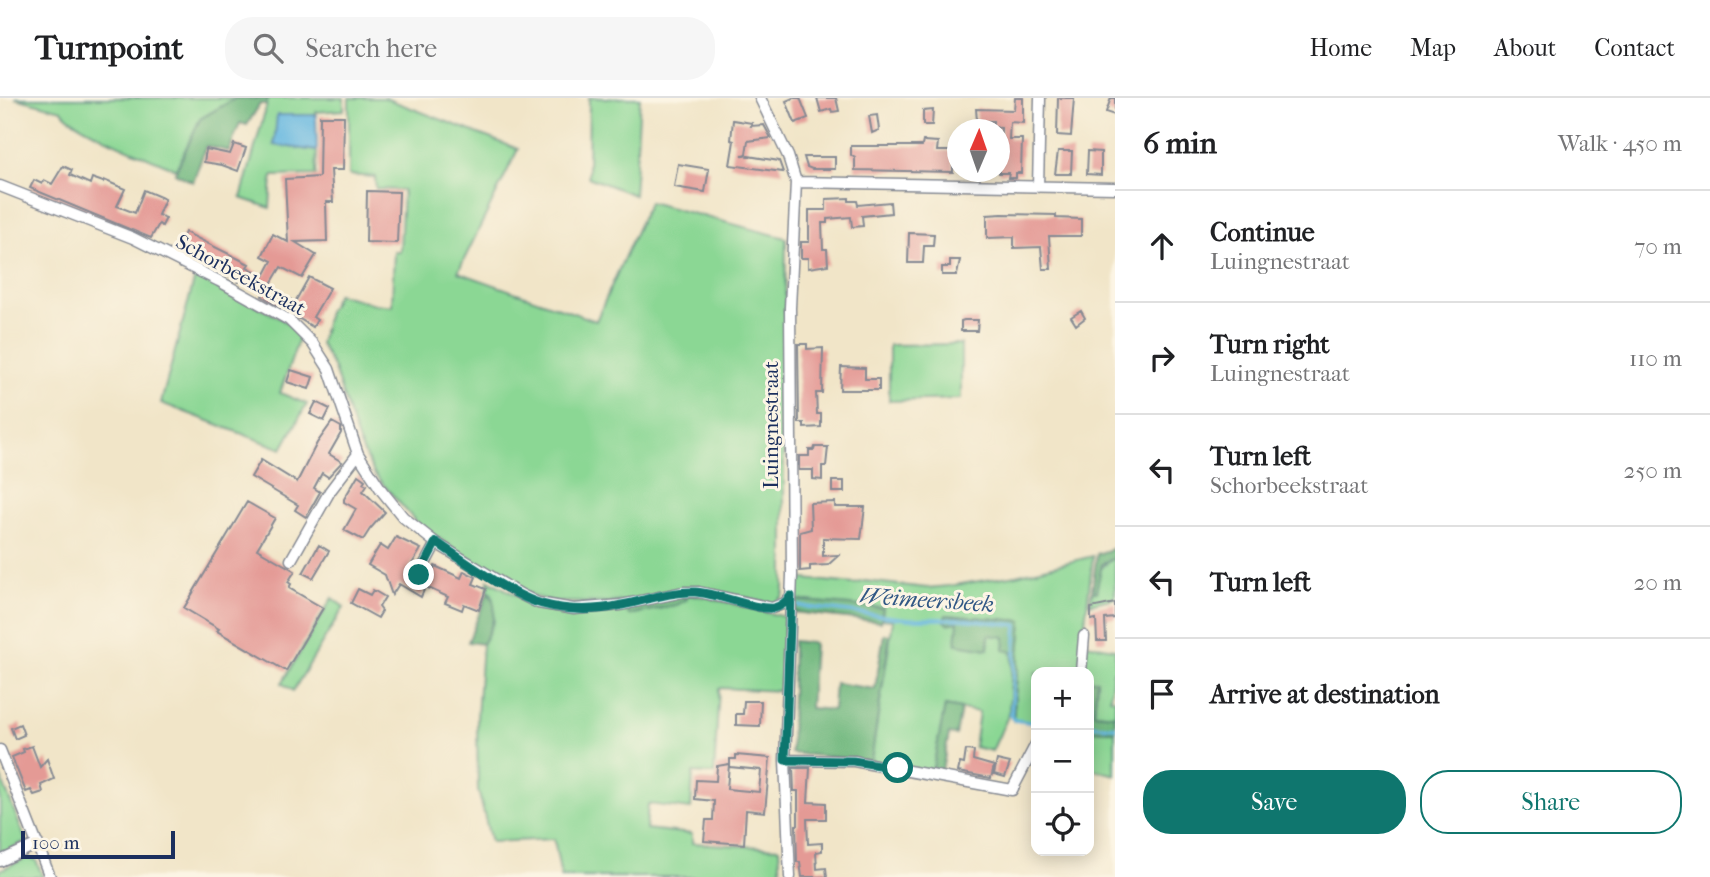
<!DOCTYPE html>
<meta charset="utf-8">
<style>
:root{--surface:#fff;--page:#f6f6f6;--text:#202124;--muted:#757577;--line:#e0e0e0;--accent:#0f766e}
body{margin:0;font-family:"IM FELL French Canon",serif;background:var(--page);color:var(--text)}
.controls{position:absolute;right:21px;bottom:21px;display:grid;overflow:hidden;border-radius:14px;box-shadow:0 4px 18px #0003}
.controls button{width:63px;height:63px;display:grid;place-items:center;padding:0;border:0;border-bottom:2px solid var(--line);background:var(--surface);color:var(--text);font:35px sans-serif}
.compass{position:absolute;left:947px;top:21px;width:63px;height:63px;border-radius:50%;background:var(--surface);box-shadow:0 4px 18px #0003;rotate:2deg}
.scale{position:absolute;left:21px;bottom:18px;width:154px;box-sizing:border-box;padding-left:7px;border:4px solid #1b2f5e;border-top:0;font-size:19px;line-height:24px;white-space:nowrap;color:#1b2f5e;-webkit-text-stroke:5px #fcf5e5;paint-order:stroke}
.stop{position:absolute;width:21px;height:21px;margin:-16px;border:5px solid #0f766e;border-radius:50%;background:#fff}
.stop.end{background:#0f766e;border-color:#fff;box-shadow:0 2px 7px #0008}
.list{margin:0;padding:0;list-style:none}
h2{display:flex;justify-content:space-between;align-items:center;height:91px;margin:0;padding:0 28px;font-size:30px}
h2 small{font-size:23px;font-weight:400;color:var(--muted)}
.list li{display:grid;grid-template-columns:46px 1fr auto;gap:21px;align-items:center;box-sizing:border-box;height:112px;padding:0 28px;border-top:2px solid var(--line)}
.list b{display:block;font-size:26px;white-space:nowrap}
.list p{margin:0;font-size:23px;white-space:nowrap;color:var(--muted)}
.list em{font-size:23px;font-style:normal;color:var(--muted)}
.actions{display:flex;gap:14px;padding:21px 28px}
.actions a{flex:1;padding:16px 0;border:2px solid var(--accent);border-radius:28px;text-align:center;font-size:24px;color:var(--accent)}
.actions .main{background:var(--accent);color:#fff}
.icon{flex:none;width:38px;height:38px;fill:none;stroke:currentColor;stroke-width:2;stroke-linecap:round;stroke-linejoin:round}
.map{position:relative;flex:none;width:1115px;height:779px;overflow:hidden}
header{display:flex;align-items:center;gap:42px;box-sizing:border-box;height:98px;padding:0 35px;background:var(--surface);border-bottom:2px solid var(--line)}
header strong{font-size:33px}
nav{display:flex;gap:38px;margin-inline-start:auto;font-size:24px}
.search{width:490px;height:63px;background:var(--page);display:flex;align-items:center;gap:18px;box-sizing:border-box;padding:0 24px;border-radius:28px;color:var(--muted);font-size:26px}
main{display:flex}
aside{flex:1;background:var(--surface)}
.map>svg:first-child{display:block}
.green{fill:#8bd794;stroke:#538379;stroke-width:2}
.forest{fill:#70b87e;stroke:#46746e;stroke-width:2}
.water{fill:#65b7e0;stroke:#40739f;stroke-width:2}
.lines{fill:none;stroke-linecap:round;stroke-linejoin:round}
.stream{stroke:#65b7e0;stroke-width:3.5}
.building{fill:#e49a95}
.minor-casing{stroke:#868a93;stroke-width:13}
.minor{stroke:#fff;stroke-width:10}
.route{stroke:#0f766e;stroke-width:9}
.labels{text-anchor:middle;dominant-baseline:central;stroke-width:6;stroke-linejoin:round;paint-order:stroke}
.street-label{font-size:21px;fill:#1b2f5e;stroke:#fcf5e5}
.water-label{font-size:23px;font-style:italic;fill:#315885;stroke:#fcf5e5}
</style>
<header>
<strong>Turnpoint</strong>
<div class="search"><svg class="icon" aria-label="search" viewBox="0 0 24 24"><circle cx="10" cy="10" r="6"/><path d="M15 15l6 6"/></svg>Search here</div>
<nav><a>Home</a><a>Map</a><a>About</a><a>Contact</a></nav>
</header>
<main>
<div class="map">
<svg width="1115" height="779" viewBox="0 0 1115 779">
<rect width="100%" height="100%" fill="#fcf5e5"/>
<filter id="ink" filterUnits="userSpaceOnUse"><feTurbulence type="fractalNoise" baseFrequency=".0143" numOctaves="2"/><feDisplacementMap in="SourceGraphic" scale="14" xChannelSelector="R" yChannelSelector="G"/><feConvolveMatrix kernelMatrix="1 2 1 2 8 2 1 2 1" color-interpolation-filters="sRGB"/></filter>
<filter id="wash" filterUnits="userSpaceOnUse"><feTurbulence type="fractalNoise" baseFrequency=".00686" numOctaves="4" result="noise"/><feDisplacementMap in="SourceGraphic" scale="28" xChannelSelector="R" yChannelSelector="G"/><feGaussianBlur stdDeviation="1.57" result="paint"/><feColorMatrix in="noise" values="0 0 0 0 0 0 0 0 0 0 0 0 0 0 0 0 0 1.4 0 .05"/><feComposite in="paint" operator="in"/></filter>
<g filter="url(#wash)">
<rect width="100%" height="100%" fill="#f1e5c8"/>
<path class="green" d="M15,0h221l-36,21 -24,50c-21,-9 -106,-42 -114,-59z
M266,0h78v12l-28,2v3h-38l-4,30 43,6 -1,24 -44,1 -2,32 -29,-10 26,-94z
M349,0h36l133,51 -60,123 138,49 53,-119 137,36 -2,136v216l-1,6 -9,8 -59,-13 -105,12 -54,-1 -20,-5 -22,-12 -57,-34 -40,-28 -42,-48 -16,-32 -25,-74 -14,-26 8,-31 9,-18 38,10 17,2 2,-55h6l3,-61 -27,-1 -1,-12 -26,-2z
M589,0h51l-6,97 -46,-18z
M196,175l89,48 15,14 -20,58 27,11 -25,45 -121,-46z
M961,246v55l-72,2v-56z
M1093,458l-14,116h-43v51l-23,-3 9,-99 -76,-6 13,7 -3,21 32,6 1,-15 16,3 8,15 -4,62 -17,37 -18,-4 5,-35 -34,-6 -13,67 -61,-12 22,-141 -12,-1 2,-10 -89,-9 1,-22 59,6 11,-3 62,7 22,-2 67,-11z
M1115,460v40l-25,6 2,-12h4c3,-19 1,-25 19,-34z
M488,482l55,29 143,-14 20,2 79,20 -3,74 -63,-3 -5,86 -21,-1 -2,36 -43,-5 -2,25 46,5v9l87,5 2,29h-220l-7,-38 -63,3 -13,-52 -1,-72 5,-74 12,-23 -2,-27 -4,-2z
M332,500l12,9 -51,84 -11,-8z
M1086,546l29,5v22h-2l-3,27 5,1v16l-21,-2 3,-32 -8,-1v-8h-5z
M1089,632l26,1v44l-26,-7z
M0,677l26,66 -26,13z
M26,760l10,2 7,17h-43v-7z"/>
<path class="forest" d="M236,0l32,1 -1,5h-7l-13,21 -7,-2 -11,28 -23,-5 -13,36 -18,-9 25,-54z
M1115,450v10l-13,6 -6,28h-4l5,-38z
M488,494c13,15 4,36 -6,52l-14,-2z
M686,497l1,4 -10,6 -48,10 -4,-8z
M794,502l89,8 -2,14 -87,-10z
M946,517l76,6 -9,99 -4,-6 4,-62 -9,-2 1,-13 -16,-2 -1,14 -32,-5 2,-22 -10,2 -4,-4z
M884,536l6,1 -19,126 -80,-8 2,-112 21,2 -4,65 23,2 2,-27 40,6z
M1089,582h8l-3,33 21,2v16l-26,-1z
M945,608l16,3 -5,26 -7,-1 -8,41 -9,-2z"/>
<path class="water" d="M277,17h39l1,36 -43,-6z"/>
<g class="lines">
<path class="stream" d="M799,508l109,13h52l57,6 -6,90 3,5 22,3
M1089,627l26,2"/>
</g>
<g id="blocks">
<path class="building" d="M793,0h7l8,20 -13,5 -9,-22z
M817,0h19l3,13 -7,1 -1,-3 -10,3z
M1015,0h8v25l-13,-1 -1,17h13l-1,34h-5v5h-8l1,-5h-10l2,-45 -8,-1v-6h-16l-1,-12 38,1z
M1058,0h16l-3,38 -14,-1z
M1111,0h4v17l-9,-3z
M933,12l-1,15h-9v-14z
M877,17l2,15 -7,3 -3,-17z
M320,18h24l-1,54h-12l2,32h-7l1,39 -32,1 21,13 -14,23 -21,-11 -12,20 26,15 14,-25 21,11 -17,29 4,3 -4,7 -51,-31 5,-8 -18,-11 -3,6 -5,-3 -2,2 -21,-13 -36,-15v-5l-4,-2 7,-15 64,32 -2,3 17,9 8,-15 -10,-5 11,-22 15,8 -3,-63 34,-2z
M733,22l19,3 -1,3 13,-1 7,13 -23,3 -2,13 -4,1 37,6 4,11 -53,-7 4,-24 -3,-1z
M923,43l15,1 -1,9h16v21l-98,-2v-12l-4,-3v-9h71z
M234,46l12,4 -8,23 -16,-6 -18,-3 2,-13 24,5z
M1058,53h14l-1,23h-16z
M1088,53l13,1v23l-14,-1z
M804,59h31v12h-23l-5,-2z
M678,66l31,5 -4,23 -31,-5z
M63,68l9,4 -2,5 20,9 2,-6 11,4 1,-2 21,9 -8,17 18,7 9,-23 21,9 -7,16 8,3 -4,8 -3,-2 -8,14 -121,-50 4,-8 8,4 2,-4 8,4z
M367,93l32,1 -2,51 -31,-1z
M849,100v3h8l1,4 32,-3 1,11 -29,3 1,10 -11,1 -1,-10 -24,2v4h-5l1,26h4l1,16 -20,3v-10h-7v-16h8v-32h17v-11z
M1002,116l54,1v3l25,1v17h-32l2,33h-8l-2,-22 -27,1v-11l-27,1v-23z
M909,135l25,1 -1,12h-9l-1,17h-15z
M950,162h10l-3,15h-15v-8h8z
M1081,213l4,7 -9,7 -5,-8z
M964,222h14l-1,11h-16v-10z
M798,246h9v5l16,-1 -1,45h-6l1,21h4v13l-17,1v-5h-5z
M841,269l24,1v11h14v11h-39z
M291,272l22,7 -4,12 -22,-7z
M316,304l14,7 -6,12 -14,-7z
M332,324l9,5v6l-12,21 13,8 -14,15 -6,-4 -8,15 6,4 -14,25 -11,-7 3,-5 -47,-28 10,-17 36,22 20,-39z
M815,349h13l-2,19h-4v14l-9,-1v-9h-14v-14h10v-6h5z
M358,377l7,5 -2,3 4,2 -4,6 22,21 -15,17 -7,11 -19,-10 12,-21 -12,-7v-3z
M832,383h12v11h-12z
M247,404l28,16 -18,31 38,22 -7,11 3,2 -2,4 34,20 -37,63 -69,-40 2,-2 -35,-21z
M835,404v5h30l-4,32 -38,-1v18l16,-1 -11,10 -18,1v4l-10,1v-39l11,-3 -1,-26z
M396,439l25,12 -12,20 3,2 -2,5 3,4 13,5 -5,12 -22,-13 -7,11 -7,-20 -17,-10 12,-20 8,5z
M319,447l10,6 -16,27 -10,-5z
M435,468l26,12 3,-7 12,6 -3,7 13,5 -7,21 -15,-6 -2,6 -17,-7 3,-6 -22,-10z
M358,491l12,6 3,-5 12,7 -6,10 3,4 -4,7 -27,-15z
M1115,505v15l-10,1 1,22h-9l-1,-22 -5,1v-12z
M744,603h17l-1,25 -24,-1v-11h7z
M20,626l4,11 -9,4 -4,-11z
M32,648l8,21 7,-8 7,20 -13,6 2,7 -9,3 -3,-5 -5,2 -14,-35 12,-5 -1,-3z
M966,652l8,1 -1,9 21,6 -3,12 -33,-6 2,-9 4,1z
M736,657l34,3 -5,54 -19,-2 -2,34 -40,-3 2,-21h7l1,-19 -19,-2 1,-19 20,1 1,-15 12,-2 -2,25 32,3 2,-22 -31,-3v-8h6z
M997,662l13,3 -5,14 -11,-3z
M793,670h17l-2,34 18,1v16h-19l1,25 14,-1v8l-6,1 1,17 9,-1 1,9h-25l-2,-15h-3l-1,-37h2v-34h-4z"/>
</g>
</g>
<g filter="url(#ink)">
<use href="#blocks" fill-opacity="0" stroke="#868a93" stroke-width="2"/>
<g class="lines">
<g class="minor-casing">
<path id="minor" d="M760,0l28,58 8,26 -6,126 2,267 -7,185 5,117
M796,84l319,6
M0,88l133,52 86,43 70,39 24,24 16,25 29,85 24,37 21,26 33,26 84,51 18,9 36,6 47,-4 62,-13h16l73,16 13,-5 6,-7
M1038,89l2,-89
M291,462l39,-69 28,-37
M419,477l17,-32
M1081,574l3,-36
M0,652l50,127
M785,662l69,1 158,29 24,-46
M0,763l38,-17"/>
</g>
<use href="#minor" class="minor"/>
</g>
</g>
<g class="lines" filter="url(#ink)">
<path class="route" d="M419,477l17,-33c28,19 76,54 106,62 26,7 54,7 80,1 25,-5 48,-14 73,-13 23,1 58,18 79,16 7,-1 12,-6 17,-12l-6,164 68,1 45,7"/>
</g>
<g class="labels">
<g class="street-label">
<text transform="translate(241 177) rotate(29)">Schorbeekstraat</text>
<text transform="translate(771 327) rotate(-90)">Luingnestraat</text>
</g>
<g class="water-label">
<text transform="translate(927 502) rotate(4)">Weimeersbeek</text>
</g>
</g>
</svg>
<div class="controls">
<button>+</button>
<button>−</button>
<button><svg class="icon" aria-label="locate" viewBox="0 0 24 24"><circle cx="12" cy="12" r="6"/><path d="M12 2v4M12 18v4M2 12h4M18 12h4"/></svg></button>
</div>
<svg class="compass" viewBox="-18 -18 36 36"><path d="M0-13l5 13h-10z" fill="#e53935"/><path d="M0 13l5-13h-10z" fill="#757577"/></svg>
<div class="scale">100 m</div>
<div class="stop" style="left:898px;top:670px"></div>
<div class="stop end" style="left:419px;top:477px"></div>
</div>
<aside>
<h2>6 min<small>Walk · 450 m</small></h2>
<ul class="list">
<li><svg class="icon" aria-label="ahead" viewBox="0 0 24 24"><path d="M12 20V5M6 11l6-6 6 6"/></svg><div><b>Continue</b><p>Luingnestraat</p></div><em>70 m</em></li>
<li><svg class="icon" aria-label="right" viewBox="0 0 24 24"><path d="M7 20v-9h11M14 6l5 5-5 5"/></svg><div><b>Turn right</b><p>Luingnestraat</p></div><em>110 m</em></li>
<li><svg class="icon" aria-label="left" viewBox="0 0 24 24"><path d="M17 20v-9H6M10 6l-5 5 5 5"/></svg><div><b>Turn left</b><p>Schorbeekstraat</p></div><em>250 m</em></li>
<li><svg class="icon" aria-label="left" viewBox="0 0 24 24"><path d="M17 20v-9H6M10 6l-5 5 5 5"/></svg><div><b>Turn left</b></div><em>20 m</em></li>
<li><svg class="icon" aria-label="arrive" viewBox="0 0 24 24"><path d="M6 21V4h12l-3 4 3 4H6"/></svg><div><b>Arrive at destination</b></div></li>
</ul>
<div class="actions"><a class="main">Save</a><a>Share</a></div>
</aside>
</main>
